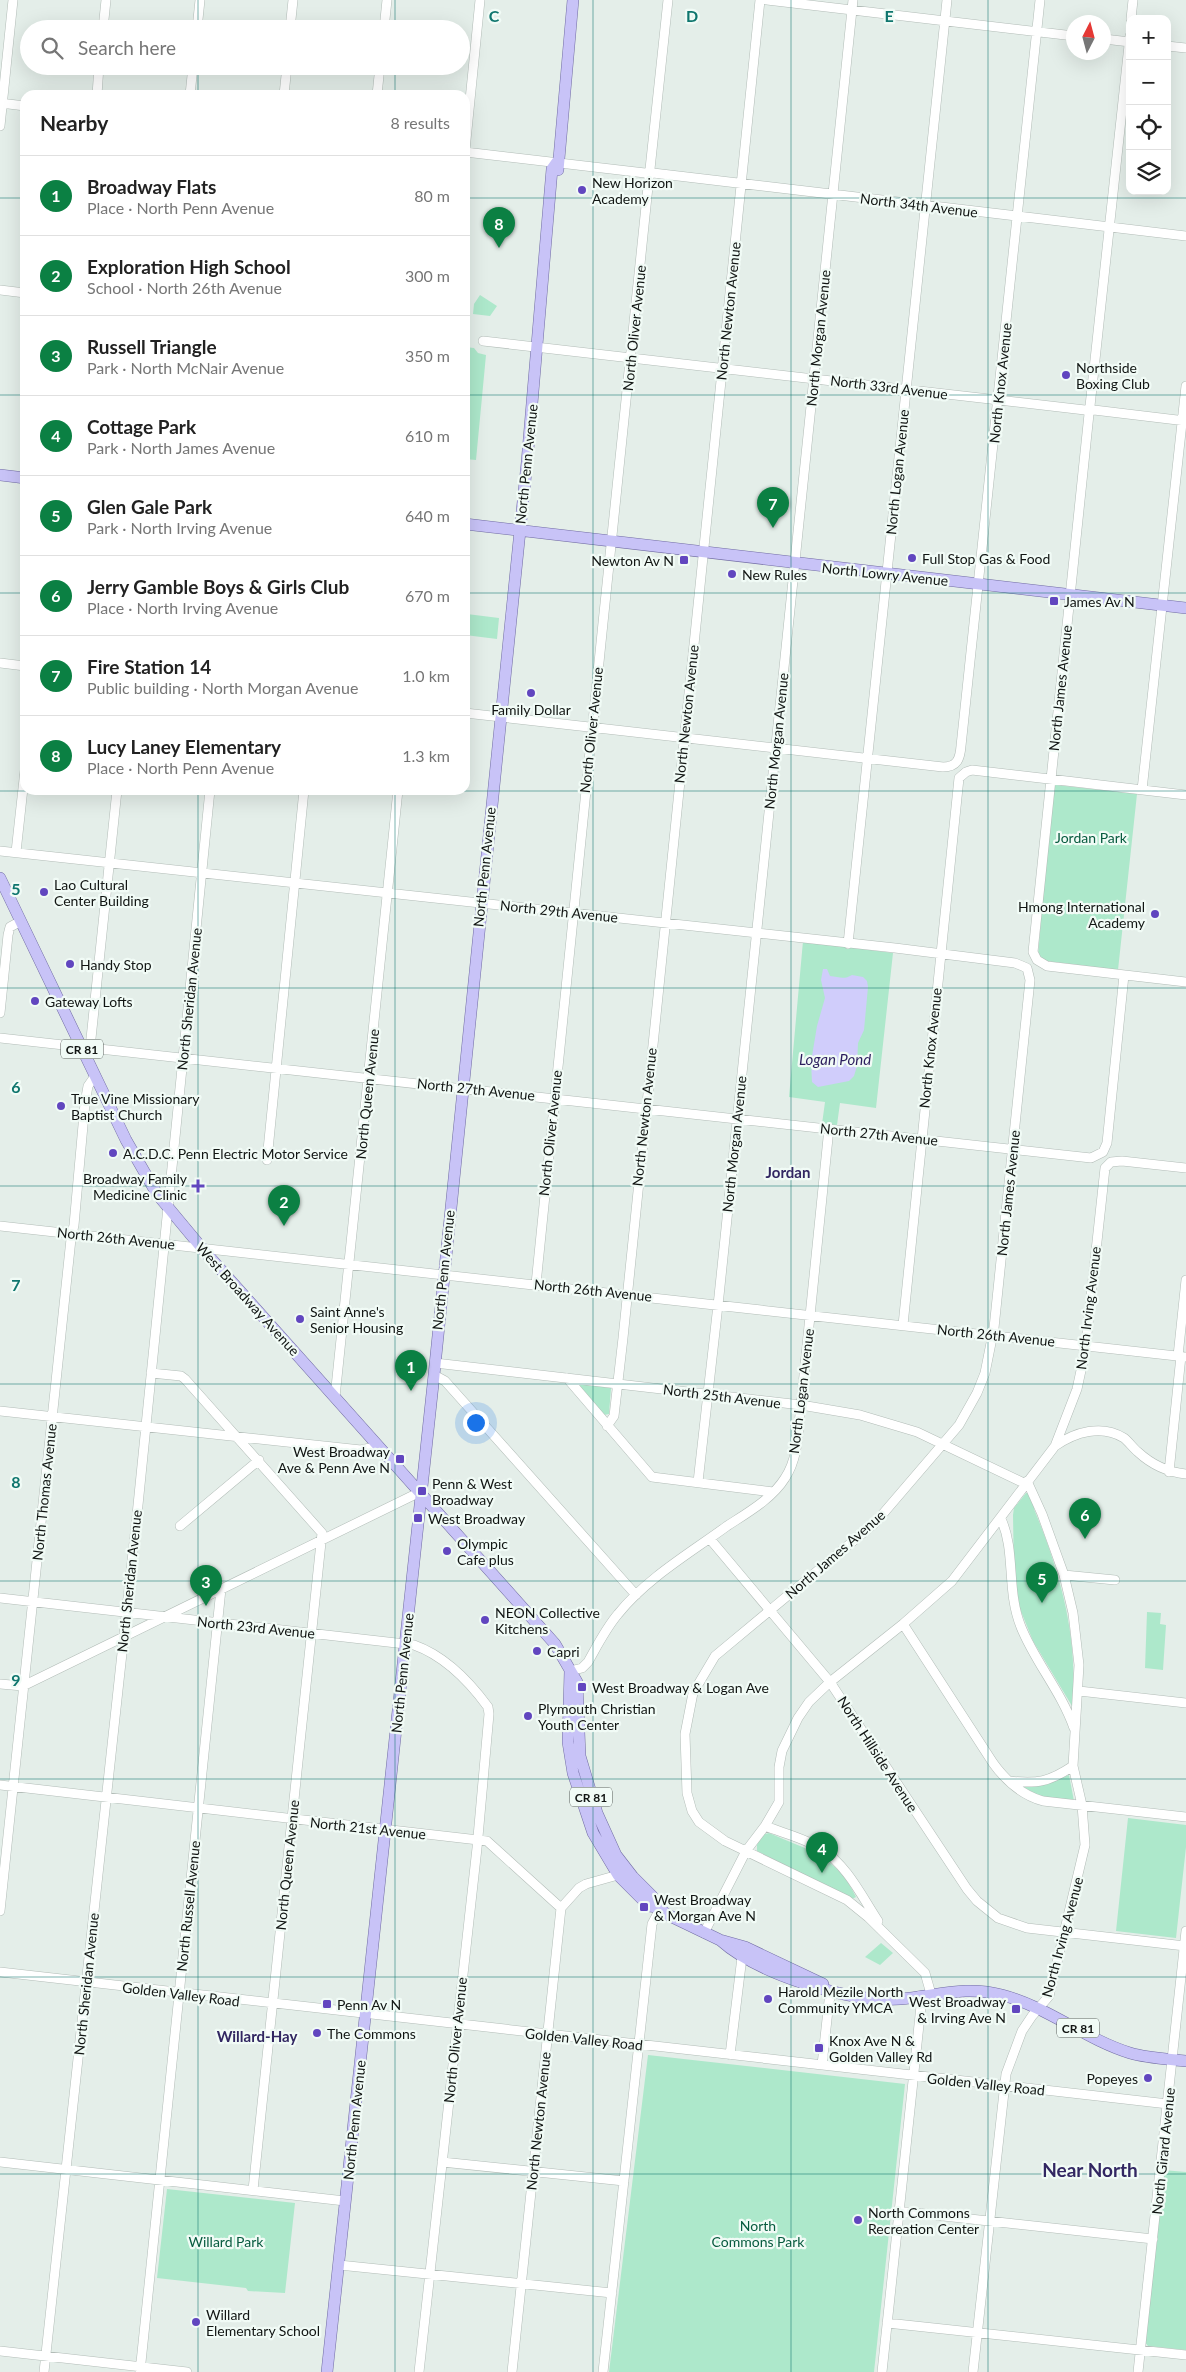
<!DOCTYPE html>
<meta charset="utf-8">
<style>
:root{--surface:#fff;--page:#f6f6f6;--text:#222;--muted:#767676;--line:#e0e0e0;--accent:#0b8043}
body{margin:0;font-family:Lato,sans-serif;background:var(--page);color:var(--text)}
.controls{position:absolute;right:15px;top:15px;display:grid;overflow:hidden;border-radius:10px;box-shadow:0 5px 20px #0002}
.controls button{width:45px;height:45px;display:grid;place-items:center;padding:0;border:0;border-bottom:1px solid var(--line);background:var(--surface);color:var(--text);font:25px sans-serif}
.compass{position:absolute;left:1066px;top:15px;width:45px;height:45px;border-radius:50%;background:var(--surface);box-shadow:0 5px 20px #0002;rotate:6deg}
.you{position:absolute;left:475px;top:1422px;width:18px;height:18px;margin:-12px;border:4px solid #fff;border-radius:50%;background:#1a73e8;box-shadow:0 0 0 8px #1a73e833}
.badge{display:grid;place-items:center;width:32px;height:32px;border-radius:50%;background:var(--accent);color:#fff;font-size:16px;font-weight:700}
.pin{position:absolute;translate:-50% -41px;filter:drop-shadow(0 1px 2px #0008)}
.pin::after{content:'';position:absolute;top:26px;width:18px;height:15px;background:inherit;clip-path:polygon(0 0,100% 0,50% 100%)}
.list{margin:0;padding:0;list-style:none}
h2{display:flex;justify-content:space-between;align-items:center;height:65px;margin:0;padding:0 20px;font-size:21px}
h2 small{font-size:16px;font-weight:400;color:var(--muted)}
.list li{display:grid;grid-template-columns:32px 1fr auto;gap:15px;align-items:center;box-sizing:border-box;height:80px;padding:0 20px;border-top:1px solid var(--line)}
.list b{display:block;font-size:19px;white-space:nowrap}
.list p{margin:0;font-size:16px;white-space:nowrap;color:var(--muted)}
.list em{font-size:16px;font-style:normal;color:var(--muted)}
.icon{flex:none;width:28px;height:28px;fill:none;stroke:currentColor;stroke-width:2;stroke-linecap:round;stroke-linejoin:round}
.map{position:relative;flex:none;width:1186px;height:2372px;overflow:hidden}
.search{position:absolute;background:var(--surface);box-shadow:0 5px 20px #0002;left:20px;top:20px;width:450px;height:55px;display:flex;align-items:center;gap:12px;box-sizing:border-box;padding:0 18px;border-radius:28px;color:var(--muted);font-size:19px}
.panel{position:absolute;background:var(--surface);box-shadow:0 5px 20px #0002;left:20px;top:90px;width:450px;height:705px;border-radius:15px}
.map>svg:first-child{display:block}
.green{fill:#ade8cb}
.water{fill:#d0cdfb}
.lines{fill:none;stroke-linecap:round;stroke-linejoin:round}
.minor-casing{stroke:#b2bcb7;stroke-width:10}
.major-casing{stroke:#716ca3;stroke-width:12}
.minor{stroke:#fff;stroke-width:9}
.major{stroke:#c8c3f7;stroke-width:11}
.grid{fill:none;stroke:#0f766e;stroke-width:1;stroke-opacity:0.55}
.poi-dot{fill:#6146bf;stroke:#f1fbf6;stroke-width:2}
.labels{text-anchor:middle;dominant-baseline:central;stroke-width:4.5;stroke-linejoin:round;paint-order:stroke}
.shield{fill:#f1fbf6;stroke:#545a57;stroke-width:1}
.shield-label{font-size:12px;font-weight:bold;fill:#111513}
.poi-label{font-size:14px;fill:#111513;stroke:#f1fbf6;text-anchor:start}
.street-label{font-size:14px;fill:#111513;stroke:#f1fbf6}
.park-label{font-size:14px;fill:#075b3f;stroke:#f1fbf6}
.water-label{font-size:15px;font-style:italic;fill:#2c1e5e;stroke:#f1fbf6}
.neighbourhood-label{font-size:15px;font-weight:bold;fill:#322762;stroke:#f1fbf6}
.district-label{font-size:19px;font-weight:bold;fill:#322762;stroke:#f1fbf6}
.grid-label{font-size:16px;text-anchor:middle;font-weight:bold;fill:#0f766e;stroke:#f1fbf6;stroke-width:4.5;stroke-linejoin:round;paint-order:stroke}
</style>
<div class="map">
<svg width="1186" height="2372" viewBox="0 0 1186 2372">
<rect width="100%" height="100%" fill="#e4eee9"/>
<path class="green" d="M480,295l17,11 -7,10 -17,-2 1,-10z
M465,347l9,1 4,5 8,2 -10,105 -11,-1z
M467,614l32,4 -2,21 -32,-4z
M1056,785l81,9 -19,176 -72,-9 -8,-5 14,-168z
M803,941l90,12 -17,155 -36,-5 -3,22 -15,-1 3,-22 -36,-5z
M581,1384l30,4 -2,26 -5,1 -25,-28z
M1026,1493h4l4,6v10c26,63 45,129 38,197l-39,-65 -13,-32 -6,-36 -1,-58 1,-7z
M1147,1612l14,1 -1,11 6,1 -3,45 -18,-2z
M1069,1775l5,26 -34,-5 -17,-9 23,-3z
M1128,1818l58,7v22l-10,91 -60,-7z
M769,1833c39,17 68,23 87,64l-4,2 -95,-48v-6l5,-10z
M881,1943l12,10 -13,12 -15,-8z
M648,2055l257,29 -31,288h-265z
M1163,2170l23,2v178l-38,-4 -4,-5z
M167,2189l128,14 -10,90 -37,-2 -2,-3 -89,-10z"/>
<path class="water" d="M823,969h4l3,7c9,1 14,4 22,-1l11,2 4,4 1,6 -4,43 -6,13 -1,23 -3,10 -5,5 -31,6 -6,-5 -1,-20 6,-36 8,-28 -4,-18z"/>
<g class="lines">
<g class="minor-casing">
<path id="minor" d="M767,0l307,36
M1131,19l2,-19
M103,29l3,-29
M197,29l3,-29
M290,29l3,-29
M384,29l3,-29
M1104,39l26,3
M1167,46l19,2
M97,95l2,-29
M190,95l3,-29
M284,95l3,-29
M377,95l3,-29
M0,103l25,3
M0,126l13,-126
M465,150l15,-150
M465,152l180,21
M650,169l18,-169
M653,173l533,63
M0,290l25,3
M483,341l602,69
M1090,406l40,-370
M1094,410l92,11
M1089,414l-56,538 4,8 10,6 139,16
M0,663l25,3
M465,713l478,54c14,0 17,-8 18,-21l79,-746
M1142,790l44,-404
M0,851l895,97 120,15 12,5 3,12 -36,348 -9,45 -8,20 -18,32 -84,98 -160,133 -22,37 -8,41 2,59 5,18 7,11 26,19 122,59 21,17 57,56 6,21
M16,852l9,-82
M848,944l99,-944
M0,1013l8,-78 2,-8 11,-6
M0,1038l1091,120 12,-6 4,-9 17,-168
M90,1048l27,-258
M267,1160l37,-370
M0,1226l1186,131
M536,1284c35,-369 76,-738 113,-1107
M903,1325l56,-547 7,-6 6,-2 214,25
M1178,1356l8,-76
M435,1363l366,42 59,10 57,17 109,52
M151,1373l30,3 4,3 137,154 -69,657
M434,1375l11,6 191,214
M567,1378l85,99 121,15
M335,1397l63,-607
M0,1411l361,39 18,-4
M607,1426l7,-10 9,-78 137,-1338
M1055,1446c20,-14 47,-22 69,-8 5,4 9,10 14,14 14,13 29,20 48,22
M1169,1472l12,-116
M698,1482l21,-186 134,-1296
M1001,1519c15,32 5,71 20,108 14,35 40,64 53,101
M180,1526l79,-66
M710,1539l120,143 137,207 10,12 21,17 29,10 158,18
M1064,1575l51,5
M0,1598l414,47c31,11 55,36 74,62l1,7 -12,134 -58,524
M903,1624l90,139c13,18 28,32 50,38l143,16
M570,1671l12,-3 6,-6c9,-16 18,-34 30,-48 29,-36 72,-61 109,-88 20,-13 45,-27 58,-48 14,-21 13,-49 16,-73l28,-277
M0,1684l23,2 397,-194
M1079,1691l107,12
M1009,1781c29,3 40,1 64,-15
M0,1785l487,56 74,67
M765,1826c18,7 39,12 55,22 27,17 41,47 58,73
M0,1911l71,-672 3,-14 11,-122 3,-17 7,-10
M704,1933l42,-82 19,-25 14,-24v-35l3,-16 16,-33 11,-16 21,-20 73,-58 49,-43 103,-135 22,-57 8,-37 20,-184 6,-6 11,-1 64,7
M0,1972l1168,132
M730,2055l12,-98
M822,2065l7,-64 4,-11
M0,2162l345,39
M442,2162l182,19
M898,2211l255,28
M339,2265l273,28
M887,2323l299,32
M0,2351l187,21
M44,2372l93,-857 73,-725
M140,2372l81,-783
M512,2372l49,-464 18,-20 7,-4 32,-9
M603,2372l49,-448 8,-15
M882,2372l39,-366 -2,-10
M973,2372l33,-298 16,-43 10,-15 17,-20 36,-151 -3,-40 -9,-39 6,-101 -6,-52 -9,-38 -22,-61 -15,-33
M1138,2372l48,-441"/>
</g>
<g class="major-casing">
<path id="major" d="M558,170l15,-170
M0,475l25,3
M465,524l721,84
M0,878l126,262 31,54 49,59 349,391 22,38 3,74 17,57 19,42 17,22 19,19 5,11
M570,1671l-2,71 5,31 20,60 25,42 31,31 8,1 11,8 52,25 25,7 78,37
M720,1940c38,34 129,63 180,59 36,-3 66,-14 102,-4 46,12 83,44 128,58 17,5 38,6 56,8
M327,2372l107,-997 93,-913 25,-293 5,-7"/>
</g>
<use href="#minor" class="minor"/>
<use href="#major" class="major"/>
</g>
<path class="grid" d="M198,0v29M395,0v29M593,0v2372M791,0v2372M988,0v2372M198,66v29M395,66v29M0,198h25M465,198h721M0,395h25M465,395h721M0,593h25M465,593h721M198,790v1582M395,790v1582M0,791h1186M0,988h1186M0,1186h1186M0,1384h1186M0,1581h1186M0,1779h1186M0,1977h1186M0,2174h1186"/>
<g class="poi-dot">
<circle cx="582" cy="190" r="5"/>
<circle cx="1066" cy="375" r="5"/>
<circle cx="912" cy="558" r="5"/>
<rect x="679" y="555" width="10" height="10" rx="2.5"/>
<circle cx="732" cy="574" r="5"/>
<rect x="1049" y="596" width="10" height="10" rx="2.5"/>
<circle cx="531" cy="693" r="5"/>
<circle cx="44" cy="892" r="5"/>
<circle cx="1155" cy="914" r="5"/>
<circle cx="70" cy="964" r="5"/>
<circle cx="35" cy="1001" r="5"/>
<circle cx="61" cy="1106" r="5"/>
<circle cx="113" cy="1153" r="5"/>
<path d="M195.5 1178.5h5v5h5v5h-5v5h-5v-5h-5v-5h5z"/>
<circle cx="300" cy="1319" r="5"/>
<rect x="395" y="1454" width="10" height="10" rx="2.5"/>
<rect x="417" y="1486" width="10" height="10" rx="2.5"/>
<rect x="413" y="1513" width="10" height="10" rx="2.5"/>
<circle cx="447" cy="1551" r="5"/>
<circle cx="485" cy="1620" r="5"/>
<circle cx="537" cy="1651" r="5"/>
<rect x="577" y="1682" width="10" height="10" rx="2.5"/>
<circle cx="528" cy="1716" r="5"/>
<rect x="639" y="1902" width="10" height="10" rx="2.5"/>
<circle cx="768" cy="1999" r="5"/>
<rect x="322" y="1999" width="10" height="10" rx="2.5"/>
<rect x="1011" y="2004" width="10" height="10" rx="2.5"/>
<circle cx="317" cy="2033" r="5"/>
<rect x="814" y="2043" width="10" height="10" rx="2.5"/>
<circle cx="1148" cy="2078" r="5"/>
<circle cx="858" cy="2220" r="5"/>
<circle cx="196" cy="2322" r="5"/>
</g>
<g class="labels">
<g class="shield">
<rect x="61" y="1039.5" width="42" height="19" rx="4"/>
<rect x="570" y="1787.5" width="42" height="19" rx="4"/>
<rect x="1057" y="2018.5" width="42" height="19" rx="4"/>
</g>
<g class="shield-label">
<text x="82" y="1049">CR 81</text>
<text x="591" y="1797">CR 81</text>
<text x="1078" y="2028">CR 81</text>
</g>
<g class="poi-label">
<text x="592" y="182">New Horizon<tspan x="592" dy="16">Academy</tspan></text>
<text x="1076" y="367">Northside<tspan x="1076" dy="16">Boxing Club</tspan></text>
<text x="922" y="558">Full Stop Gas &amp; Food</text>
<text x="674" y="560" text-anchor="end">Newton Av N</text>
<text x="742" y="574">New Rules</text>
<text x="1064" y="601">James Av N</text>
<text x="531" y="709" text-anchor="middle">Family Dollar</text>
<text x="54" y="884">Lao Cultural<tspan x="54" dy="16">Center Building</tspan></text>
<text x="1145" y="906" text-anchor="end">Hmong International<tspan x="1145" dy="16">Academy</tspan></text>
<text x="80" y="964">Handy Stop</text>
<text x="45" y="1001">Gateway Lofts</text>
<text x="71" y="1098">True Vine Missionary<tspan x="71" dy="16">Baptist Church</tspan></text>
<text x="123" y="1153">A.C.D.C. Penn Electric Motor Service</text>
<text x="187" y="1178" text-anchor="end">Broadway Family<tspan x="187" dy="16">Medicine Clinic</tspan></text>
<text x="310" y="1311">Saint Anne's<tspan x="310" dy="16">Senior Housing</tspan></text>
<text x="390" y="1451" text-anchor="end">West Broadway<tspan x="390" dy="16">Ave &amp; Penn Ave N</tspan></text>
<text x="432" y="1483">Penn &amp; West<tspan x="432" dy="16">Broadway</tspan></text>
<text x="428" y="1518">West Broadway</text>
<text x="457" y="1543">Olympic<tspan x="457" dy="16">Cafe plus</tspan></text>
<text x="495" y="1612">NEON Collective<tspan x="495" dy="16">Kitchens</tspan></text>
<text x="547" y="1651">Capri</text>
<text x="592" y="1687">West Broadway &amp; Logan Ave</text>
<text x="538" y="1708">Plymouth Christian<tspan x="538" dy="16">Youth Center</tspan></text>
<text x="654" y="1899">West Broadway<tspan x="654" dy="16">&amp; Morgan Ave N</tspan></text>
<text x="778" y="1991">Harold Mezile North<tspan x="778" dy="16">Community YMCA</tspan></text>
<text x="1006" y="2001" text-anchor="end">West Broadway<tspan x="1006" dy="16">&amp; Irving Ave N</tspan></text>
<text x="337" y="2004">Penn Av N</text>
<text x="327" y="2033">The Commons</text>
<text x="829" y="2040">Knox Ave N &amp;<tspan x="829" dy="16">Golden Valley Rd</tspan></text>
<text x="1138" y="2078" text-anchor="end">Popeyes</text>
<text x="868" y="2212">North Commons<tspan x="868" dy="16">Recreation Center</tspan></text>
<text x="206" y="2314">Willard<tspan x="206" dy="16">Elementary School</tspan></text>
</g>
<g class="street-label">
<text transform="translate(919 205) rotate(7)">North 34th Avenue</text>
<text transform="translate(728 311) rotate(-84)">North Newton Avenue</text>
<text transform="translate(634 328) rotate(-84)">North Oliver Avenue</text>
<text transform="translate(818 338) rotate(-84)">North Morgan Avenue</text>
<text transform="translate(1000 383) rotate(-84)">North Knox Avenue</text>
<text transform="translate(889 387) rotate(7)">North 33rd Avenue</text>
<text transform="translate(526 464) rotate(-84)">North Penn Avenue</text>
<text transform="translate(897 472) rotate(-84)">North Logan Avenue</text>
<text transform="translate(885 574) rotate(6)">North Lowry Avenue</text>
<text transform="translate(1060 688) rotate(-84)">North James Avenue</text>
<text transform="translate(686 714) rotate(-84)">North Newton Avenue</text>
<text transform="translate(591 730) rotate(-84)">North Oliver Avenue</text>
<text transform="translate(776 741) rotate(-84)">North Morgan Avenue</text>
<text transform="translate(484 867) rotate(-84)">North Penn Avenue</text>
<text transform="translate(559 911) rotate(6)">North 29th Avenue</text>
<text transform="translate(189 999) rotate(-84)">North Sheridan Avenue</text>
<text transform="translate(930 1048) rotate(-84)">North Knox Avenue</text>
<text transform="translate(476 1089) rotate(6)">North 27th Avenue</text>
<text transform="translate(367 1094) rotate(-84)">North Queen Avenue</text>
<text transform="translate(644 1117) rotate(-84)">North Newton Avenue</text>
<text transform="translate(550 1133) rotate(-84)">North Oliver Avenue</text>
<text transform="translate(879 1134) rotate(6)">North 27th Avenue</text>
<text transform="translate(734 1144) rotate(-84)">North Morgan Avenue</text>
<text transform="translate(1008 1193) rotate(-84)">North James Avenue</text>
<text transform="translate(116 1238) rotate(6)">North 26th Avenue</text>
<text transform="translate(443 1270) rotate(-84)">North Penn Avenue</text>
<text transform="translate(593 1290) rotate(6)">North 26th Avenue</text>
<text transform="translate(248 1299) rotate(48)">West Broadway Avenue</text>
<text transform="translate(1088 1308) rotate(-83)">North Irving Avenue</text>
<text transform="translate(996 1335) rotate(6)">North 26th Avenue</text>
<text transform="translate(801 1391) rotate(-83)">North Logan Avenue</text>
<text transform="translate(722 1396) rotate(7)">North 25th Avenue</text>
<text transform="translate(44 1492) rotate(-84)">North Thomas Avenue</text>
<text transform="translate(835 1554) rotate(-41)">North James Avenue</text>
<text transform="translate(129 1581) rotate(-84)">North Sheridan Avenue</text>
<text transform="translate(256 1627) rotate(6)">North 23rd Avenue</text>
<text transform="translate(402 1673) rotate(-84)">North Penn Avenue</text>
<text transform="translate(878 1754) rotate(57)">North Hillside Avenue</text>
<text transform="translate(368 1828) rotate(6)">North 21st Avenue</text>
<text transform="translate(287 1865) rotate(-84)">North Queen Avenue</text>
<text transform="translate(188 1906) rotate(-84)">North Russell Avenue</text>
<text transform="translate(1062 1937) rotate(-75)">North Irving Avenue</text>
<text transform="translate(86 1984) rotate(-84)">North Sheridan Avenue</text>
<text transform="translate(181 1994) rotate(7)">Golden Valley Road</text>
<text transform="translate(584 2039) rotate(6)">Golden Valley Road</text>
<text transform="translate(455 2040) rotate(-84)">North Oliver Avenue</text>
<text transform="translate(986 2084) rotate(6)">Golden Valley Road</text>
<text transform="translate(354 2120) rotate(-84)">North Penn Avenue</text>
<text transform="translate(538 2121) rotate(-84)">North Newton Avenue</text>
<text transform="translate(1163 2151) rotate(-84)">North Girard Avenue</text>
</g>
<g class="park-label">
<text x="1091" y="837">Jordan Park</text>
<text x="758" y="2225">North<tspan x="758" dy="16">Commons Park</tspan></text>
<text x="226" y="2241">Willard Park</text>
</g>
<g class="water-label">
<text x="835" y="1059">Logan Pond</text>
</g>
<g class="neighbourhood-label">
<text x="788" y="1172">Jordan</text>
<text x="257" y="2036">Willard-Hay</text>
</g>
<g class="district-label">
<text x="1090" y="2169">Near North</text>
</g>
</g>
<g class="grid-label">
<text x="494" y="22">C</text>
<text x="692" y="22">D</text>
<text x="889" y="22">E</text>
<text x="16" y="895">5</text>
<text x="16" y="1093">6</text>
<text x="16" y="1291">7</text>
<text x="16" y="1488">8</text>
<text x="16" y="1686">9</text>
</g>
</svg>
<div class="controls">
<button>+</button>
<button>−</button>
<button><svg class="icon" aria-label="locate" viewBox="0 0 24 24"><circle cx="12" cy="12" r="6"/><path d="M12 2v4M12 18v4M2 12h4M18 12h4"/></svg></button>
<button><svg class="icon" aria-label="layers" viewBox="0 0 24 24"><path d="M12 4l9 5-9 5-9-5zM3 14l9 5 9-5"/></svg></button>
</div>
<svg class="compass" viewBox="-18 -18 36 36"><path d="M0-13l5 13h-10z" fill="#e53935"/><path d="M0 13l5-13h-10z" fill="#767676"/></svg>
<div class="you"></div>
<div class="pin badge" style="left:411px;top:1391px">1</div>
<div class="pin badge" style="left:284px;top:1226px">2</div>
<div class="pin badge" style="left:206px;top:1606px">3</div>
<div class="pin badge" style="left:822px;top:1873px">4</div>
<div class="pin badge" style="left:1042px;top:1603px">5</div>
<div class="pin badge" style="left:1085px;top:1539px">6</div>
<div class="pin badge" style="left:773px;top:528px">7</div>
<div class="pin badge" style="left:499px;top:248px">8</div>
<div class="search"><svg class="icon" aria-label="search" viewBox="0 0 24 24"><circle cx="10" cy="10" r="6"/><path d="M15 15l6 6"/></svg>Search here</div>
<section class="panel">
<h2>Nearby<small>8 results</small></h2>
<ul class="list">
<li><span class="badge">1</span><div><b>Broadway Flats</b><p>Place · North Penn Avenue</p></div><em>80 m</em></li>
<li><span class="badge">2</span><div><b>Exploration High School</b><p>School · North 26th Avenue</p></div><em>300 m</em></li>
<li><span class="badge">3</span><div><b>Russell Triangle</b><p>Park · North McNair Avenue</p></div><em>350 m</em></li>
<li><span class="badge">4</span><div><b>Cottage Park</b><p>Park · North James Avenue</p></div><em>610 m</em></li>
<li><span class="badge">5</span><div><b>Glen Gale Park</b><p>Park · North Irving Avenue</p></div><em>640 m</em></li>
<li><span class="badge">6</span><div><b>Jerry Gamble Boys &amp; Girls Club</b><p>Place · North Irving Avenue</p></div><em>670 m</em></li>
<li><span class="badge">7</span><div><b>Fire Station 14</b><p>Public building · North Morgan Avenue</p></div><em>1.0 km</em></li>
<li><span class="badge">8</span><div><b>Lucy Laney Elementary</b><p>Place · North Penn Avenue</p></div><em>1.3 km</em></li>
</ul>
</section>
</div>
